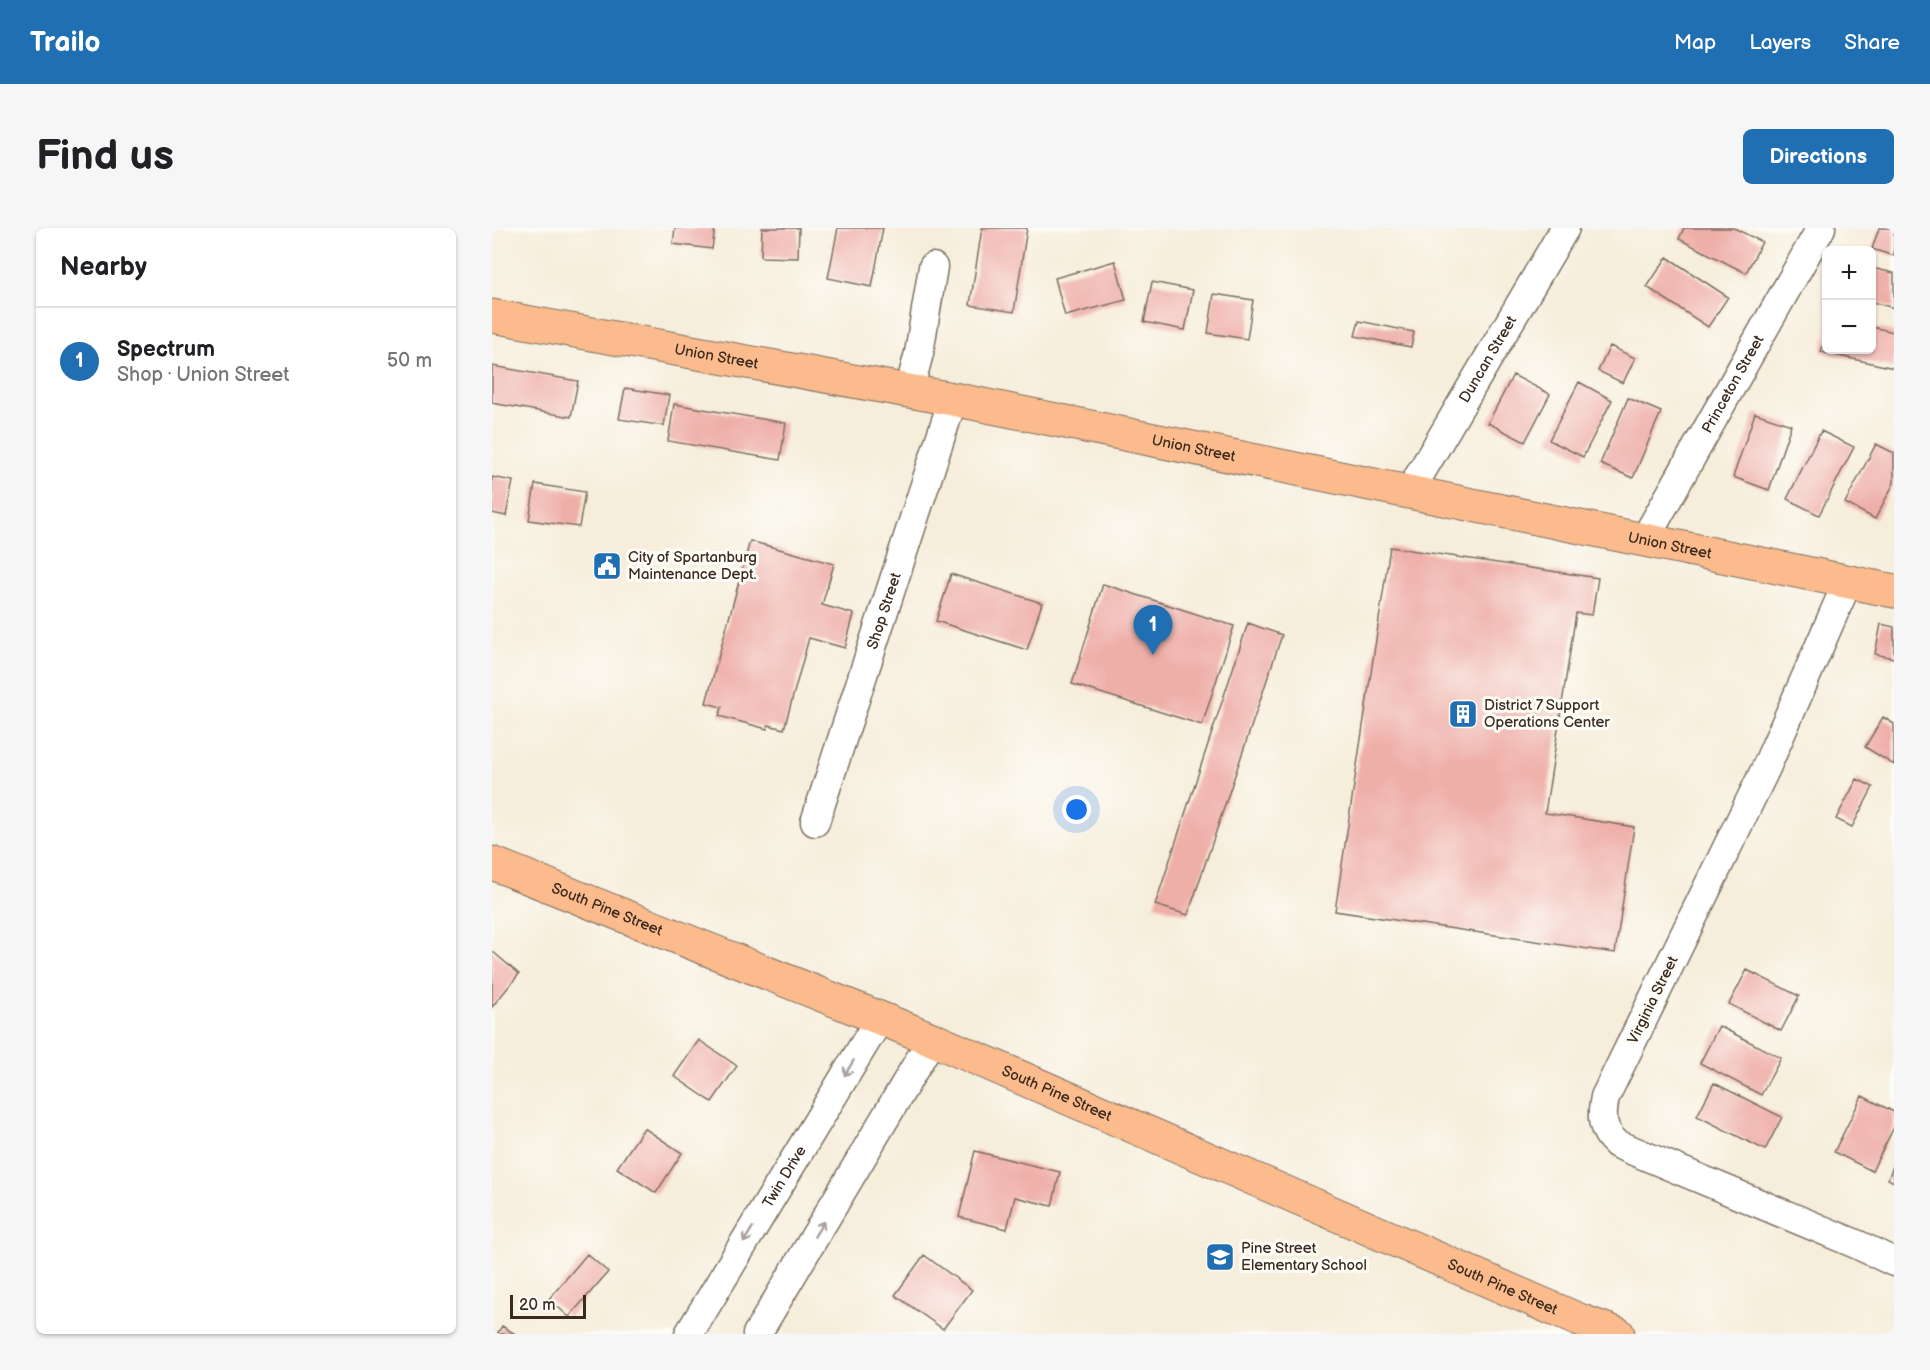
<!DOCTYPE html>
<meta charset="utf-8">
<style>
:root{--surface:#fff;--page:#f6f6f6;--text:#202124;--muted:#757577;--line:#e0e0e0;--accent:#1f6fb2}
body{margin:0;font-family:"Balsamiq Sans",sans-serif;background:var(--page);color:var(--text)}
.controls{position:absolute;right:18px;top:18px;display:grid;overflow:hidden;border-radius:9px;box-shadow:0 2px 4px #0004}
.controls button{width:54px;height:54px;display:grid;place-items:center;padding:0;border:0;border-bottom:2px solid var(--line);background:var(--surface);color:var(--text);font:30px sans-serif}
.scale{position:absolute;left:18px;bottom:15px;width:76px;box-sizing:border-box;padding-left:6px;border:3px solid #3b2a1e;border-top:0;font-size:16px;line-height:21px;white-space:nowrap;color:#3b2a1e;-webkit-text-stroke:4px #fdfcf7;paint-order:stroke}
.you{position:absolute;left:585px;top:582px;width:21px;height:21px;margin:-15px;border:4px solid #fff;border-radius:50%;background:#1a73e8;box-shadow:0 0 0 9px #1a73e833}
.badge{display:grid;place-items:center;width:39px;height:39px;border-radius:50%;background:var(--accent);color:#fff;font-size:20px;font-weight:700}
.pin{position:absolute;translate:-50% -50px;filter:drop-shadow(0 2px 3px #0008)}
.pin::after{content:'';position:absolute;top:32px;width:21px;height:18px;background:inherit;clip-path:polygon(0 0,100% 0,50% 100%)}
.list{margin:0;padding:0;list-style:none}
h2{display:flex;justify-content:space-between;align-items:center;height:78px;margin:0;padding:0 24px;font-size:26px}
h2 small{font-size:20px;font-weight:400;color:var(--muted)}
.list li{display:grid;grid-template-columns:39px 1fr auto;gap:18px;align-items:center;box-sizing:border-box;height:108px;padding:0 24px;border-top:2px solid var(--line)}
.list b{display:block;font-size:22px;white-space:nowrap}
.list p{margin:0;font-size:20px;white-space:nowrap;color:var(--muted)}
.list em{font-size:20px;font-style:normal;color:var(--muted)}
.map{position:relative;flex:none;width:1402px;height:1106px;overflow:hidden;border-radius:9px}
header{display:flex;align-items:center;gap:36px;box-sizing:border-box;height:84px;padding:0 30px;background:var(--accent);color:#fff}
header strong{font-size:28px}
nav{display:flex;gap:33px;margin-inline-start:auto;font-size:21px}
.intro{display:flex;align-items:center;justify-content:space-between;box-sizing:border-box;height:144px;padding:0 36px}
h1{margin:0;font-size:42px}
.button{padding:15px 27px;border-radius:9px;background:var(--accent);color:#fff;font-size:21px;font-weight:700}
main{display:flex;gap:36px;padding:0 36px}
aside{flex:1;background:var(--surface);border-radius:9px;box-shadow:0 2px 4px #0004}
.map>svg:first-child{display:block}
.building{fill:#efafa9}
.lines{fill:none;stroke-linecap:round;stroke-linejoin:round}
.minor-casing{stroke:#7c6e60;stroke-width:31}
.major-casing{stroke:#7c6e60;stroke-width:35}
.highway-casing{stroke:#7c6e60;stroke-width:35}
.minor{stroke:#fff;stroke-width:28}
.major{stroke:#fbbb8c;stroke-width:33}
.highway{stroke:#fbbb8c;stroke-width:33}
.oneway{stroke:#a79f9a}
.labels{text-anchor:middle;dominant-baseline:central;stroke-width:6;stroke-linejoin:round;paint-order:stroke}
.street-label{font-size:15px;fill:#3b2a1e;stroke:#fdfcf7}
.poi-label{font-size:15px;fill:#3b2a1e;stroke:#fdfcf7;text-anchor:start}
</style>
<header>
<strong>Trailo</strong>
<nav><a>Map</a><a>Layers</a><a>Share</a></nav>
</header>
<div class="intro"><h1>Find us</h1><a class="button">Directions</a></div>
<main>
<aside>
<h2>Nearby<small></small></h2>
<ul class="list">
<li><span class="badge">1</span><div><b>Spectrum</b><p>Shop · Union Street</p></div><em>50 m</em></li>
</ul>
</aside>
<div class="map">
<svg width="1402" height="1106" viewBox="0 0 1402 1106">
<rect width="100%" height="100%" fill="#fdfcf7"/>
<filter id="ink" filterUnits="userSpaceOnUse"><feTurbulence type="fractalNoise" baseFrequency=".0167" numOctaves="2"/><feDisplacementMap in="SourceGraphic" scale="12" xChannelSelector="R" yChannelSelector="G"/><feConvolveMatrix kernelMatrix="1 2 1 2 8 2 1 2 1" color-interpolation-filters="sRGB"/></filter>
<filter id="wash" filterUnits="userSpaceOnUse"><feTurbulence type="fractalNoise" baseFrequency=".008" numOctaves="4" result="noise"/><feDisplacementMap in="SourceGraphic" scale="24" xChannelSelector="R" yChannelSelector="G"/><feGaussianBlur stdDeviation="1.35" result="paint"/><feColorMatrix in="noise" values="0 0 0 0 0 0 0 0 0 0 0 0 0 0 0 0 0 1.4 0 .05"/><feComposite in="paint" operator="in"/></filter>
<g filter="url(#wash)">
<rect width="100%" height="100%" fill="#f6edda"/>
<g id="blocks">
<path class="building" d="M183,0h40l-3,21 -39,-5z
M270,0h37l-1,30 -37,-1z
M346,0h45l-11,59 -44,-9z
M490,0h45l-13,84 -44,-7z
M1192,0h50l28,14 -16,31 -67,-34z
M1387,0h15v28l-22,-7z
M1175,29l61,40 -20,30 -61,-40z
M623,33l11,39 -61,16 -10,-38z
M1380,40l22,5v35l-22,-6z
M660,54l41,8 -8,40 -41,-8z
M722,66l39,6 -6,39 -39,-6z
M867,93l55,11 -3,15 -56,-11z
M1380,99l22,5v36l-73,-16 5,-20v18h46z
M1118,118l25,12 -12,25 -25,-12z
M0,138l86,15 -7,36 -79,-14z
M1021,147l37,19 -25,48 -37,-19z
M1087,154l33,18 -29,57 -34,-17z
M133,160l44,7 -5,31 -45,-7z
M1136,170l33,14 -28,66 -33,-14z
M182,176l112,19 -6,37 -112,-19z
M1263,185l36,12 -22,65 -36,-13z
M1329,203l33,16 -35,68 -32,-16z
M1384,216l18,9v30l-19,36 -30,-16z
M0,249l21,4 -7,35 -14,-3z
M43,256l50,8 -6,35 -50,-7z
M258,313l84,23 -12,41 32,9 -9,34 -36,-10 -25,91 -16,-4 -1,4 -48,-13 3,-9 -16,-4z
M898,319l208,31 -6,37 -16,-2 -31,200 89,14 -19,126 -280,-42z
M459,346l91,29 -15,47 -91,-29z
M611,356l131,42 -32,99 -130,-41z
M756,395l34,12 -94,280 -33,-10z
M1389,396l13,3v31l-19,-4z
M1391,489l11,7v41l-29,-18z
M1365,551l16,8 -21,40 -16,-8z
M0,723l27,23 -27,33z
M1255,742l52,26 -18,35 -52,-27z
M1227,798l62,32 -20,37 -61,-32z
M207,812l38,26 -25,36 -38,-26z
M1222,855l68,34 -17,33 -68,-34z
M1370,868l32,16v15l-22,44 -38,-19z
M152,900l38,25 -26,40 -39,-25z
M483,923l85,21 -8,34 -37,-9 -8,32 -48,-12z
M1402,936v18l-6,-3z
M95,1026l21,18 -39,45 -20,-18z
M432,1027l48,35 -29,39 -48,-34z
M10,1098l13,8h-18z"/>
</g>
</g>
<g filter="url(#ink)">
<use href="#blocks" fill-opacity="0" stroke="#7c6e60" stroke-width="1.5"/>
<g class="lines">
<g class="minor-casing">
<g id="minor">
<path d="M417,163l10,-38 14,-86"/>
<path id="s1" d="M918,263l155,-263"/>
<path id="s2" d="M1153,311l176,-311"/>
<path d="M1356,353l-83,189 -160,327c-4,20 -4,33 12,47l239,100 38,18"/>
<path id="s3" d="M323,594l138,-423"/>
<path id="s4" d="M197,1106l191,-316"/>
<path d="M265,1106l175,-295"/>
</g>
</g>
<g class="major-casing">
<g id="major">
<path id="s5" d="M0,88l461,83 941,192"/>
</g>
</g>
<g class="highway-casing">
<g id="highway">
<path id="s6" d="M0,635l440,176 647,281 39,14"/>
</g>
</g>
<use href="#minor" class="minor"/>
<use href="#major" class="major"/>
<use href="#highway" class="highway"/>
</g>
<defs><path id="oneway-shaft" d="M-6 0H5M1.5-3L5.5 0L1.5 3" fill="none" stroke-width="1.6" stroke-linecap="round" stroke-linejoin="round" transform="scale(1.5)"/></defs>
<g class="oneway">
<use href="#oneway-shaft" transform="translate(357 840) rotate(121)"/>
<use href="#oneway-shaft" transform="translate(327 1001) rotate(-59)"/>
<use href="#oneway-shaft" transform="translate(256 1007) rotate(121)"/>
</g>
</g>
<defs>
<g id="civic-square" transform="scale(1.5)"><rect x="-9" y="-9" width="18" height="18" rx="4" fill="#1f6fb2" stroke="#fdfcf7"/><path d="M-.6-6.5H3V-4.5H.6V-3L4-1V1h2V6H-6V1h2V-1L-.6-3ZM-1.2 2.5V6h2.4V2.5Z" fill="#fff"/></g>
<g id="building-square" transform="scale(1.5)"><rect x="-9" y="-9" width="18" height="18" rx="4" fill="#1f6fb2" stroke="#fdfcf7"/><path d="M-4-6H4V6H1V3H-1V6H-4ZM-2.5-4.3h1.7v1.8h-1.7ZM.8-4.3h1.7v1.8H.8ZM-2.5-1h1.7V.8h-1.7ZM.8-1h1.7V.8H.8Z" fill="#fff"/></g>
<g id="school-square" transform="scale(1.5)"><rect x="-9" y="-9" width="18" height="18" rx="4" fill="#1f6fb2" stroke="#fdfcf7"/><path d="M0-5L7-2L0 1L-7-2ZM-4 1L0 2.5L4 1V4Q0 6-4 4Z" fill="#fff"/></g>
</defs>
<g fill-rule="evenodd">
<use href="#civic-square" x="115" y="338"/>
<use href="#building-square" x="971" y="486"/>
<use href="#school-square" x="728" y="1029"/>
</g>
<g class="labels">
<g class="street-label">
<text stroke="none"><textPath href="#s5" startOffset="228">Union Street</textPath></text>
<text stroke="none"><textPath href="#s1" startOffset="153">Duncan Street</textPath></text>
<text stroke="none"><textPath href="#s2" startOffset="178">Princeton Street</textPath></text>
<text stroke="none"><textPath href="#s5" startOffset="714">Union Street</textPath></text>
<text stroke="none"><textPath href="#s5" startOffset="1200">Union Street</textPath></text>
<text stroke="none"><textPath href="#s3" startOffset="222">Shop Street</textPath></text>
<text stroke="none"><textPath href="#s6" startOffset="124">South Pine Street</textPath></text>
<text transform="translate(1161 772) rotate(-64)">Virginia Street</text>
<text stroke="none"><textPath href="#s6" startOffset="610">South Pine Street</textPath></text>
<text stroke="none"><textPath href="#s4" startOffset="184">Twin Drive</textPath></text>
<text stroke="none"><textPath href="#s6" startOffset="1096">South Pine Street</textPath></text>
</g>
<g class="poi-label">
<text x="136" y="329">City of Spartanburg<tspan x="136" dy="17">Maintenance Dept.</tspan></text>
<text x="992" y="477">District 7 Support<tspan x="992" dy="17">Operations Center</tspan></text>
<text x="749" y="1020">Pine Street<tspan x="749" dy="17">Elementary School</tspan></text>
</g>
</g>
</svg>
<div class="controls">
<button>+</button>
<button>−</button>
</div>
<div class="scale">20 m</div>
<div class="you"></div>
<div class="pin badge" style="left:661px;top:427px">1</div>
</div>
</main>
